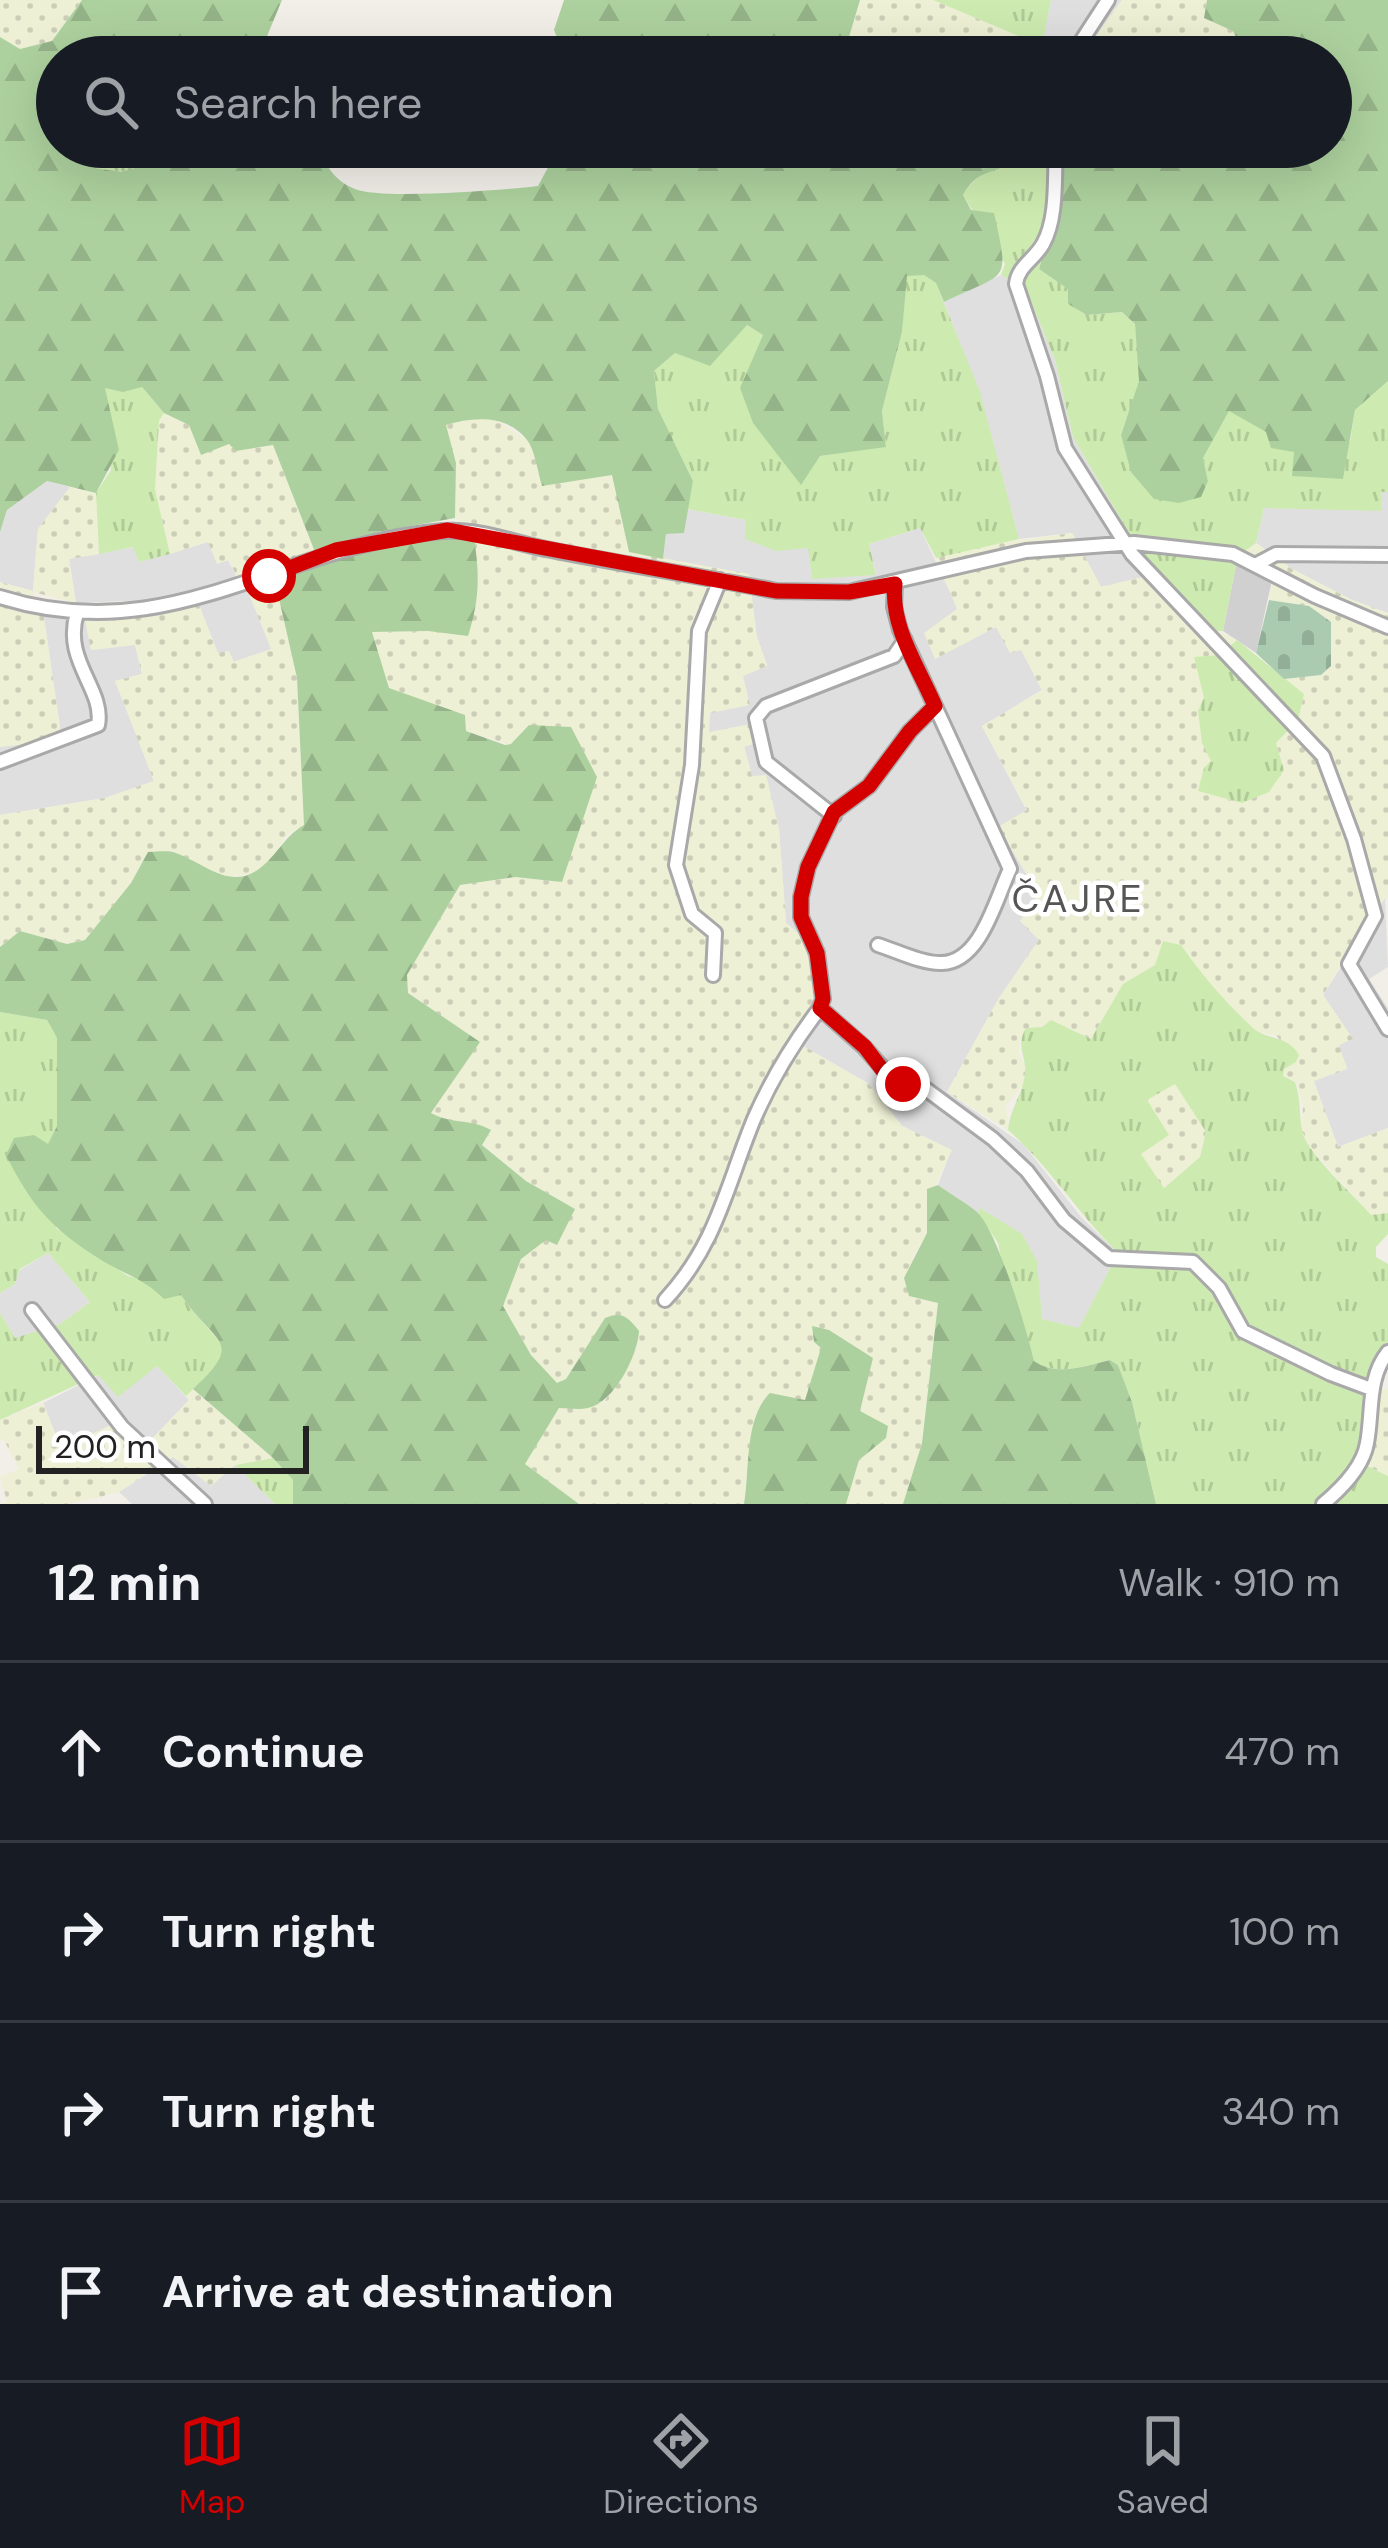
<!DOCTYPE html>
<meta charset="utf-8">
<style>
:root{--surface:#171b24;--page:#20242c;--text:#f1f3f6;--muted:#9ea1a6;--line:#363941;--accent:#d40000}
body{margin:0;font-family:"DM Sans",sans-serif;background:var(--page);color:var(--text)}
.scale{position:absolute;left:36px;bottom:30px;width:273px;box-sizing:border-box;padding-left:12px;border:6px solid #222;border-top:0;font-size:33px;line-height:42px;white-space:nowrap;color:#222;-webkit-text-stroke:9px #fff;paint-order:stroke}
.stop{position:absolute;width:36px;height:36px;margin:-27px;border:9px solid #d40000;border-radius:50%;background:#fff}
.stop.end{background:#d40000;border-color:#fff;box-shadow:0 3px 12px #0008}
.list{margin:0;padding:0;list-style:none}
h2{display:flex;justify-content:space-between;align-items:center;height:156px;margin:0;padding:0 48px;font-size:51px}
h2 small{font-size:39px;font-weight:400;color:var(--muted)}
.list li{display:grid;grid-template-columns:78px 1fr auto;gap:36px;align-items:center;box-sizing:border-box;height:180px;padding:0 48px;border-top:3px solid var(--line)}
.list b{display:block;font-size:45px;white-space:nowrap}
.list em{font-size:39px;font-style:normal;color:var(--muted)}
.icon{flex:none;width:66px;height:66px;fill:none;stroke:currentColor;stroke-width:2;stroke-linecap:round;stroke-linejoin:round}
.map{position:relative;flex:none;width:1388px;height:1504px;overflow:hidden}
.search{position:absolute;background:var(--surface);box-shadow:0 12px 48px #0002;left:36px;right:36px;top:36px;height:132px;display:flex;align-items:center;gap:30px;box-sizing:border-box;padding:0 42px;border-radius:66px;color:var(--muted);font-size:45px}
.sheet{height:876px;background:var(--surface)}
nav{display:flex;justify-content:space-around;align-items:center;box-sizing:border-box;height:168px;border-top:3px solid var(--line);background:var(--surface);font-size:33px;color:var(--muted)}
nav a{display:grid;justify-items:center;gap:6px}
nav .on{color:var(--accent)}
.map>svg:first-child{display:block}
.residential{fill:#e0dfdf}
.religious{fill:#d0d0d0}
.farmland{fill:url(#farmland-dots)}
.grass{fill:url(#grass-tufts);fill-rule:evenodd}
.forest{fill:url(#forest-firs)}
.cemetery{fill:url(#cemetery-stones)}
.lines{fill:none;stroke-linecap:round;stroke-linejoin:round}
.minor-casing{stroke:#a9a9a9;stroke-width:18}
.minor{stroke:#fff;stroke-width:12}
.route{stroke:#d40000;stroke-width:15}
.labels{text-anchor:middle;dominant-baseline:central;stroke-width:9;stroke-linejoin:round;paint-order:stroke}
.quarter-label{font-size:39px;letter-spacing:3px;fill:#555;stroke:#fff}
</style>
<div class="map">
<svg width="1388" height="1504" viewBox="0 0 1388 1504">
<defs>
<pattern id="farmland-dots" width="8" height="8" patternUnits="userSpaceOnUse" patternTransform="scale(3)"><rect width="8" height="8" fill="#eef0d5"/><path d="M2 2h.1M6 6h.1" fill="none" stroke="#ccceb7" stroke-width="1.8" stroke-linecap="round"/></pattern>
<pattern id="grass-tufts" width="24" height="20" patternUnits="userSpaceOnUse" patternTransform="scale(3)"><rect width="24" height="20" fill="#cdebb0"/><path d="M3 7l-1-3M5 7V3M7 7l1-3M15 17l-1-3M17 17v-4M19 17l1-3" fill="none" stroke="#b0c997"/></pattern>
<pattern id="forest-firs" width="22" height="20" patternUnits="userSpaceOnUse" patternTransform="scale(3)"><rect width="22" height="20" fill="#add19e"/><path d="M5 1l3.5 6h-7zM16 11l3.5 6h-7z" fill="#95b388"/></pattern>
<pattern id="cemetery-stones" width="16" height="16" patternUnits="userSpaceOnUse" patternTransform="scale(3)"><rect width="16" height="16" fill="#aacbaf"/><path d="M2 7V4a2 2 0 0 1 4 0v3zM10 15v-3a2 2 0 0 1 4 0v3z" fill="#92ae96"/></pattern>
</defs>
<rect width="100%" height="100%" fill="#f2efe9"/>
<path class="residential" d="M1051,0h71l-28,40 3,17h-58z
M1001,275l25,14 29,71 18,77 70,120 17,16 -59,14 -29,-54 -53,6 -40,-147 -35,-90z
M47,481l23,6 -32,42 -5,62 -33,-9v-50l7,-22z
M1381,492h7v121l-36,-13 -60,-31 -36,-26 8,-35 118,2z
M687,509l59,11 62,28 4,30 64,-4 -7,-30 51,-16 38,81 -23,49 61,-31 25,22 21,41 -60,36 45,85 -28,17 40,67v45l-40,58 -52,94 77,53 58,73 36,35 -39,76 -38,-10 -4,-58 -57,-52 -2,4 -40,-28 13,-35 -49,-24 -33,-42 -70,-40 21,-92 -34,-29 -7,-94 -27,-53 -8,-30 17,-4 -5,-19 -47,10v-20l34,-38 24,-10 -10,-28 -94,-78 3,-25 18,-2z
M208,542l20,18 10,20 -87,20 -75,3 -7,-44 65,-12 5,15z
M247,589l25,60 -39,13 -15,-8 -19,-49z
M43,611l44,9 5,30 43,-6 7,30 -26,7 38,100 -49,17 -105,17v-68l61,-13z
M1385,898l3,69 -19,12 19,29v120l-50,19 -25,-67 34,-12 -9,-23 14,-7 -29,-43z
M48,1253l42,49 -30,22 -45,15 -15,-26v-20l15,-9 5,-14z
M157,1366l32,34 -36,38 -92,10 -18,-45 56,-28z
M173,1457l62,8 40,39h-143l-13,-12z"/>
<path class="religious" d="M1238,555l36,16 -18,82 -33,-22z"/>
<path class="farmland" d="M0,0h82l-30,41 -32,8 -20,-12z
M860,0h73l109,46 -3,11h-196z
M1122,0h85l-3,18 29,13 13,26h-149l-4,-17z
M164,413l66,31 7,7 36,-6 42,107 -77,28 -9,-20 -12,4 -9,-22 -38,12 -15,-64 4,-69z
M474,418l22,2 31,20 85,35 18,77 119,22 8,63 10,29 -24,10 7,29 -40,8 -1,19 47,-9 6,18 -18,6 8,29 14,-1 13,54 7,94 34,29 8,44 -28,48 69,40 33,42 50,24 -18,38 -7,45 -14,23 -4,40 29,7 -16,140 -19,61h-57l13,-44 27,-22 -26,-26 12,-54 -42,-28 -25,71 -34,-7 -7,4 -13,39 -7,67h-165l-54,-40 34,-57 28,1 18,-7 33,-55 -33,-28 -39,61 -9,4 -26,-28 -28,-48 18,-48 54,-50 -49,-28 -44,-37 9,-13 -27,-9h-16l-17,-9 48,-71 -71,-49 -1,-18 53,-90 55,-8 47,5 -51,-137 -45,-14 -1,-16 -76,-27 -18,-56 57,-1 40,4 5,-102 -18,-15 1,-54 -10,-39z
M70,487l26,6 3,61 -30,5 7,44 -43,-11 2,15 8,4 18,123 -25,9 -36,4v-165l33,9 5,-62z
M1072,533l29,54 59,-14 56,57 21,10 -16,15 -26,3 9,40 8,63 -14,30 44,12 42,-33 -8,-27 22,-23 6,-26 -20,-15 37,-4 10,-9v-43l-22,-17 -40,-6 5,-29 -36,-16 18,-12 36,26 60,31 36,13v286l-3,-1 -22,29 -40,68 30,44 -14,6 8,24 -33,12 24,66 50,-19v85l-17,2 -60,-66 -9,-18 1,-26 -7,-23 -13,-6 1,-7 12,-7 -20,-27 -19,-2 -49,-50 -27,-38 -18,-4 -8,24 -32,19 -32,55 -21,-11 -28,-1 -22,12 -1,13 7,16 -3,17 -17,21 2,24 -61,-38 52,-94 40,-58 -19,-19 19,-27 -41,-67 29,-17 -45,-84 60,-36 -21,-40 -11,3 -14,-26 -61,32 -11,-26 33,-24 -21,-51 48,-13z
M275,581l22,97 7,147 -18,11 -16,24 -19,15 -26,2 -52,-26 -25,1 -17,31 -46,57 -18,4 -47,-13 -20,16v-132l105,-17 49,-17 -39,-100 27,-7 -7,-29 -44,5 -9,-45 69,-5 47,-7 1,12 19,48 11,-2 5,11 37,-13 -24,-60z
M1175,1084l31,48 -6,25 -37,31 -23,-34 29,-19 -23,-35z
M193,1389l80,69 -38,7 -24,21 -38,-29 -54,35 -23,6 -30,6h-65l6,-3 -7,-24 19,-8 -15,-29 -4,1v-21l43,-17 18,45 54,-25 19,15h19l36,-38 -3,-4z
M1388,1389v87l-31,-15 19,-71z"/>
<path class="grass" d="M933,0h118l-9,46z
M71,147h112c-25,13 -60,34 -89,21 -8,-4 -16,-15 -23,-21z
M1064,154l-5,49 -20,66 30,20 18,26 35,-3 13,12 5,57 -19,54 87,46 -5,-23 26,-48 37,22 84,10 5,-32 33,-29v111h-7l1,19 -118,-3 -8,35 -18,13 -15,75h-7l-73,-74 -70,-120 -18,-77 -29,-71 -25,-14 4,-11 -42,-69c20,-34 64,-36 101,-41z
M923,274l13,9 44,109 39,147 -83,19 -16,-30 -51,16 7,31 -64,4 -4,-31 -32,3 -31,-12 1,-19 -59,-11 6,-28 -35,-72 -4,-38 21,-18 72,-28 16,10 57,121 66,-10 -4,-35 20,-79 4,-56z
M104,387h38l22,26 -5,8 -4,69 15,64 -31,8 -6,-15 -34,7 -3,-61 15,-23z
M1237,640l67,54 -6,26 -22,23 8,27 -15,22 -27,11 -44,-12 6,-23 7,-7 -9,-18 -4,-32 6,-13 -10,-41 26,-2z
M1163,941l18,4c21,30 44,57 71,82 14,14 35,7 47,28l-3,7 -12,7 -1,7 12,6c6,17 4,31 7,48 4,23 52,65 69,85l17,-2v21l-12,13v10l12,7v78c-24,18 -11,32 -13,52 -2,22 -12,45 -18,67l31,15v28h-232l-24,-102 -14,-37 -8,-5c-26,6 -53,17 -76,1l-30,-86 -6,-32 -20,-30 2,-5 42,26 15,27 5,58 37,9 39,-75c-40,-39 -68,-86 -110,-123 2,-22 15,-36 17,-56 2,-18 -10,-27 1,-46l16,-1 9,-7 40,19 32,-55 32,-19zM1175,1084l31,48 -6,25 -36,31 -23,-34 28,-19 -22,-35z
M0,1012l47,8 10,18v88l-9,19 8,83 72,48 21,5 5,9 27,5c39,58 67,43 5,101l-29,-30 -39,31 -20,-22 -98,45v-107l15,25 45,-14 30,-22 -42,-49 -28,16 -5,15 -15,9z
M273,1458l20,22v24h-18l-40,-39z"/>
<path class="forest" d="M82,0h200l-17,41 8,16h-216v90h14l23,21 27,4 35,-10 27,-15h137c4,19 17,35 35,42 26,11 150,1 183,-3l21,-39h447l7,14c-21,15 -35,7 -50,34l8,15 23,3c16,72 14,58 -50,89l-8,-19 -12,-8 -17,1 -5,56 -20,79 4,36 -66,9 -19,29 -48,-62 -13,-35 23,-53 -16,-10 -37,41 -35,-13 -21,18 4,38 35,72 -9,52 -18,1 -3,25 -34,-7 -17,-77 -70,11c-4,-13 -7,-36 -15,-46 -20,-26 -54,-23 -81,-15l10,38 -1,55 -77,14 -63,20 -42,-107 -37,6 -7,-7 -28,11 -12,-30 -25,-12 -22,-26 -19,5 -18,-4 14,62 -23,43 -49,-12 -40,29 -7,22v-495l20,12 32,-8z
M564,0h296l-17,57h-278l-11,-27z
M1207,0h181v381l-33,29 -12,69 -51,-3 2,-24 -23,-4 -5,-16 -37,-21 -26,47 5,23 -7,16 -22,6 -25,-4 -23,-27 -10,-37 18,-54 -4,-57 -13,-12 -35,3 -19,-11v-15l-29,-20 20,-66 6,-56h266v-90h-85l-13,-26 -29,-13z
M473,533c7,38 7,66 -5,103l-40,-5 -56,1 17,56 76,27 1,16 39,14 6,-1 18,-19 42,2 26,50 -35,105 -47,-5 -55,8 -53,90 1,18 72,49 -49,71c22,12 39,5 60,17l-9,15 44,36 49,28 -18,36 -11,-5 -25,19 -18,47 28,49 26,28 9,-4 39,-61c17,-7 23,-1 34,13 -1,24 -25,72 -51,77 -9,2 -20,0 -29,0l-34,56 54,40h-286v-24l-20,-22 -80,-69c54,-50 21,-44 -12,-94l-17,4c-21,-21 -38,-24 -63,-39 -50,-32 -69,-53 -95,-105l8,-17 20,-3 14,9 9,-18v-88l-10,-18 -47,-8v-65l20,-16 47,13 18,-4 46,-57 17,-31c9,0 20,-2 28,1 26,9 52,36 80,18 20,-13 27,-34 48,-46l-7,-147 -22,-97c70,-27 124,-40 198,-48z
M938,1185c12,9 27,17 39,27 20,18 50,118 57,149 23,16 51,5 76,-1l8,5 14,37 24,102h-253l19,-61 16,-140 -29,-7 -5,-18 23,-45v-44z
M812,1326l17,4 44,28 -13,53 28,15 -2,12 -27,22 -13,44h-102c6,-34 0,-86 26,-111l35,7 16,-52 -7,-6z"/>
<path class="cemetery" d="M1269,600l40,6 22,16v44l-10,9 -37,4 -28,-26z"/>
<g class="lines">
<g class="minor-casing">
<path id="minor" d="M1071,57l37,-57
M1056,147c-2,30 2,70 -13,97 -9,16 -25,22 -27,40l31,92 18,72 67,106 191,202 31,83 21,77 -26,48 39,65
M1257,564l19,-10 112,1
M0,597c171,54 281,-53 443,-66 35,-3 74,13 108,19 75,15 150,26 225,41l73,1 177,-41 108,-8 99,11 82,42 73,31
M0,762l98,-37c7,-36 -36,-64 -21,-112
M834,816l-68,-54 -10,-44 10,-12 128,-50 11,-16
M878,945c19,6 45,19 64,18 39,-1 54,-65 68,-94l-110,-239 -6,-23 1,-23
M713,975l2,-42 -23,-19 -16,-49 16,-100 7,-134 21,-51
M820,1008l44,39 29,33 34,10 66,49 34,32 37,49 45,38 84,4 26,26 24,43 88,43 40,15
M665,1300c52,-56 61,-113 89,-181 17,-39 40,-77 66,-111l3,-9 -6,-46 -16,-36v-20l7,-30 26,-55 35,-26 41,-55 25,-25
M32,1310l90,117 83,77
M1323,1504c18,-15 40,-37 44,-61 6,-31 0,-65 21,-91"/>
</g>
<use href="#minor" class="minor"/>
</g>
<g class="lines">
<path class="route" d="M269,576l67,-26 112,-20 328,61 73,1 46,-8c-5,43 24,84 40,122l-25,25 -41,55 -35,26 -26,55 -7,30v20l16,36 6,46 -3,9 45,39 19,25 19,12"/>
</g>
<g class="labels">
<g class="quarter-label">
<text x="1078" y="898">ČAJRE</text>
</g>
</g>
</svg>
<div class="scale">200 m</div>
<div class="stop" style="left:269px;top:576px"></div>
<div class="stop end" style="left:903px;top:1084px"></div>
<div class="search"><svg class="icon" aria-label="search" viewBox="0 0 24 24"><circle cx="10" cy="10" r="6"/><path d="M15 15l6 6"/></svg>Search here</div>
</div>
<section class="sheet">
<h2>12 min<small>Walk · 910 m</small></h2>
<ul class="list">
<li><svg class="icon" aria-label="ahead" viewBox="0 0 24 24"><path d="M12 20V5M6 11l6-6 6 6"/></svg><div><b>Continue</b></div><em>470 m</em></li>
<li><svg class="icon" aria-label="right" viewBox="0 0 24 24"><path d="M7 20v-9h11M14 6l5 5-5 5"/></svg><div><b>Turn right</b></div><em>100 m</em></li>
<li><svg class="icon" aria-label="right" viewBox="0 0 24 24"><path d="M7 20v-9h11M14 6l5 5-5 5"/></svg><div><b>Turn right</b></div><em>340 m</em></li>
<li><svg class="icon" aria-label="arrive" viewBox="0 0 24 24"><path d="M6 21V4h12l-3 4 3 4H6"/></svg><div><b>Arrive at destination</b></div></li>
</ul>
</section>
<nav>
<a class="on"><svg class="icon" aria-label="map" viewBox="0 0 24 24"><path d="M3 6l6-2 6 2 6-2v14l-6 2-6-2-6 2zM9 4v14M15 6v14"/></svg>Map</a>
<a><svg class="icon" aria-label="directions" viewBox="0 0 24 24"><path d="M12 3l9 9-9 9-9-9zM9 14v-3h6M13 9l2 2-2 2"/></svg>Directions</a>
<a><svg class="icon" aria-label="saved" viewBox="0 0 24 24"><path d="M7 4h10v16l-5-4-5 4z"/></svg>Saved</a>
</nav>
